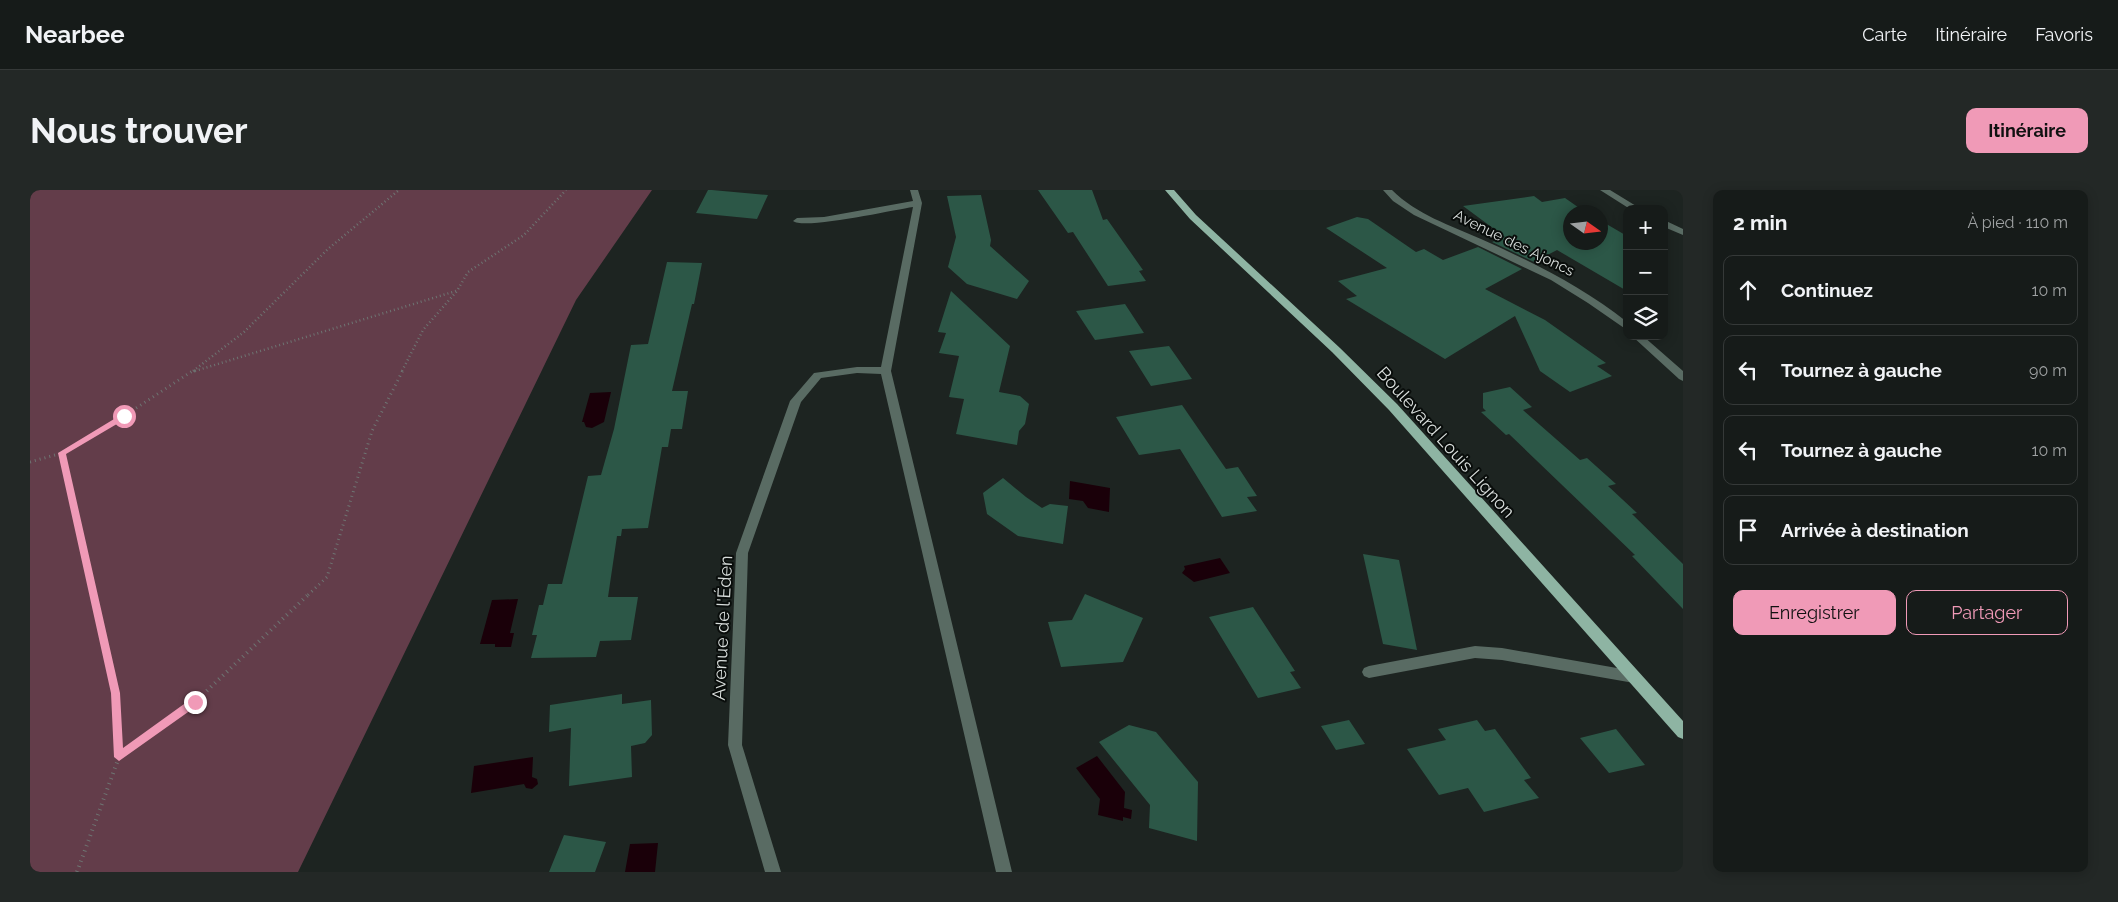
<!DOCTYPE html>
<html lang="fr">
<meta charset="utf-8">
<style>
:root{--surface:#161b19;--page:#232826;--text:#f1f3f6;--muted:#9ea1a2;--line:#353938;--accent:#f09ab7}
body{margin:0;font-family:Raleway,sans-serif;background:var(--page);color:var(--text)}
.controls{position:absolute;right:15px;top:15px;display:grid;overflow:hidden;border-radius:10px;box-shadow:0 2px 12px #0003}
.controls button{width:45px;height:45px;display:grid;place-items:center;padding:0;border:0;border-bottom:1px solid var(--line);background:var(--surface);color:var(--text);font:25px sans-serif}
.compass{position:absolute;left:1533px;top:15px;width:45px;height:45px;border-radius:50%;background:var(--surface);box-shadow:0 2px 12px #0003;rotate:104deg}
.stop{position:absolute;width:15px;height:15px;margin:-11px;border:4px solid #f09ab7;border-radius:50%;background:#fff}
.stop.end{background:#f09ab7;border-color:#fff;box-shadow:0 1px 5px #0008}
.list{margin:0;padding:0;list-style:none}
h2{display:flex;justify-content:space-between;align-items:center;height:65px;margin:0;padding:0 20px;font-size:21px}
h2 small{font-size:16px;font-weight:400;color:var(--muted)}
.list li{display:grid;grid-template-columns:32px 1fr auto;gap:15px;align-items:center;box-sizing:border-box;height:70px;margin:0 10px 10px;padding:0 10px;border:1px solid var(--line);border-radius:10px}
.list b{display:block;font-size:19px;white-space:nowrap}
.list em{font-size:16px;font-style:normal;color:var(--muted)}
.actions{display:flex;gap:10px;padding:15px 20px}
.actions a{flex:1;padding:11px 0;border:1px solid var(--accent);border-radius:10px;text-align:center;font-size:18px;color:var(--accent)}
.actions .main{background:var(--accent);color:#111}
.icon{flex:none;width:28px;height:28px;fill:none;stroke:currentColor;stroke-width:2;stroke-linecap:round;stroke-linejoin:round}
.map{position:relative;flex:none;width:1653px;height:682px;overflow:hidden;border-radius:10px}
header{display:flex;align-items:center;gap:30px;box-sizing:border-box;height:70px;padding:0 25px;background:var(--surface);border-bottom:1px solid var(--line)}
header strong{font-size:24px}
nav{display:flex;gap:28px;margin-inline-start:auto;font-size:18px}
.intro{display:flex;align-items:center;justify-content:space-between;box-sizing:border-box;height:120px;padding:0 30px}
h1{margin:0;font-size:35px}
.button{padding:12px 22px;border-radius:10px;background:var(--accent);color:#111;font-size:18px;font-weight:700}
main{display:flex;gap:30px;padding:0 30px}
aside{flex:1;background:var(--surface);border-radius:10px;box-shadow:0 2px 12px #0003}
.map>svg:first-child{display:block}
.forest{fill:#633d4a}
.water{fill:#1a0009}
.building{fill:#2c5747}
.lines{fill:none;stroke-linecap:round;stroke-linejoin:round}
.path-far2{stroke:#6e7472;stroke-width:2.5;stroke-dasharray:1 3;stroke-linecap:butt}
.path-far1{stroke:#6e7472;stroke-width:3;stroke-dasharray:1 4;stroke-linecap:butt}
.path{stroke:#6e7472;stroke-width:4;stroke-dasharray:1 4.5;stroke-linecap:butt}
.minor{fill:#596b63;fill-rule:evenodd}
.major{fill:#8eb4a3;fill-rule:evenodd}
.route{fill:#f09ab7}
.labels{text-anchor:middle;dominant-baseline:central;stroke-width:4;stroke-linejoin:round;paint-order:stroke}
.far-street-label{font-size:15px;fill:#d9dedc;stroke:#090d0b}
.street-label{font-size:18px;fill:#d9dedc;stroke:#090d0b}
</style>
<header>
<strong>Nearbee</strong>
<nav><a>Carte</a><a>Itinéraire</a><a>Favoris</a></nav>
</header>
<div class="intro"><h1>Nous trouver</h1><a class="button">Itinéraire</a></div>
<main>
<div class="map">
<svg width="1653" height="682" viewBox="0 0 1653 682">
<rect width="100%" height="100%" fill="#1d2421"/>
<path class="forest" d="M0,0h622l-76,110 -278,572h-268z"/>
<path class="water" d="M581,202l-7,30 -12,6 -6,-1 -2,-5h-2l8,-29z
M1040,291l40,7 -1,24 -21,-4 -5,-7 -14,-2z
M1190,368l10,15 -36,9 -12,-9 3,-4 -1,-3z
M488,409l-8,34h4l-3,14h-16v-3h-15l12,-44z
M1067,566l28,36 -1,16 8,2 -1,9 -8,-2v4l-25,-6 2,-16 -24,-31z
M503,567l-1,20 5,2 1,5 -6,5 -6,-1 -2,-4 -53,9 3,-27z
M628,653l-3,29h-30l5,-28z"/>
<path class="building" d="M678,0h4l56,5 -11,24 -61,-6z
M1008,0h54l11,30 4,-1 36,51 -4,1 7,10 -38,5 -35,-54 -5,1z
M951,5l10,45 -1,6 39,35 -12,18 -50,-15 -19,-17 8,-30 -9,-41z
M1504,6l8,6 23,-4 20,14h-15v30h30v-20h3l24,14v55l-70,-41 -23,12 -42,-20 13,-5 -42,-31z
M1327,27l11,2 48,33 8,-3 19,11 35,-13 44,22 -37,20 60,31 61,43 -9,3 15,10 -42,16 -30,-21 -25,-55 -70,43 -99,-60 11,-3 -19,-15 49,-13 -61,-40z
M637,72l35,1 -8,41h-2l-20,87h16l-6,38h-11l-3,18h-6l-14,81 -26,1 -1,7h-4l-9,61h30l-7,43 -31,1 -4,16 -65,1 6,-23h-5l7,-30h4l5,-21h14l26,-108 13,-1 13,-46 17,-84 17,-1z
M921,101l59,55 -11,46 21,4 9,8 -4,20 -6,7 -2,14 -61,-11 8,-35 -15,-2 10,-41 -20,-3 7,-20 -8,-1z
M1095,114l19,29 -49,7 -19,-29z
M1139,156l23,33 -41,7 -22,-35z
M1480,197l22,20 -9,3 57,50 7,-2 29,26 -8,2 29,27 -5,1 51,50v45l-51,-53 3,-1 -126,-121 -3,1 -25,-23 5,-1 -3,-3v-15z
M1152,215l44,64 12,-2 19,29 -10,1 10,14 -35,6 -42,-68 -41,6 -23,-38z
M973,288l23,19 16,11 8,-4 18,2 -5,38 -45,-8 -31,-22 -4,-21z
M1333,364l36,6 18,90 -34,-6z
M1055,404l58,24 -20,44 -62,5 -13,-45 24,-2z
M1223,417l42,64 -5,1 11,16 -43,10 -49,-81z
M592,504v10l29,-4 1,35 -7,8 -14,3 1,31 -63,9 2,-58 -22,4 1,-27z
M1319,530l16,24 -29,6 -15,-24z
M1447,530l8,11 10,-2 36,49 -7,2 15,18 -55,14 -16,-24 -29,7 -32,-46 39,-9 -8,-11z
M1099,535l27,7 42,50 -1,59 -48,-13 1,-23 -51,-63z
M1586,539l29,36 -36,8 -29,-35z
M534,645l42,7 -11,30h-46z"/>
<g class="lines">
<path class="path-far2" d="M163,181l51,-39 84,-83 71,-59
M165,181l261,-80
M372,181l21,-41 34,-39 11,-19 56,-37 42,-45"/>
<path class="path-far1" d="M164,181l5,-1
M32,263l32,142
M0,272l32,-9 62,-37 70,-46
M278,405l19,-18 45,-146 31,-61"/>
<path class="path" d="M89,567l76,-55 115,-109
M47,682l42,-115 -3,-64 -22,-100"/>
<path class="minor" d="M880,0h8l4,13 -31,168 121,501h-16l-115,-498 -24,-1 -36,5 -20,24 -53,151 -6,192 39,127h-16l-37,-127 8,-192 54,-152 24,-28 43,-6h24l32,-160c-20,3 -109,23 -120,14l4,-3 27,-1 89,-16z
M1353,0h9c25,25 58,35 89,49 51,23 102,48 146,83v8l-39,-27 -37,-23 -137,-65 -21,-14z
M1570,0h10l31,19h-11z
M1634,30l19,9v6l-19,-8z
M1602,146h11l40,35v10l-4,-2z
M1445,456l27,2 132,23 5,2 2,4 -2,4 -5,2 -132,-23 -27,-2 -106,20 -5,-2 -2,-4 2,-4 5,-2z"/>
<path class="major" d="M1135,0h9l22,25 144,133 57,56 286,317v18l-5,-2 -289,-327 -57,-58 -142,-133z"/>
</g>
<path class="route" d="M94,223l4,3 -1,2 -61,36 54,239 3,55 68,-49h7l1,3 -1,3 -79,56 -5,-4 -3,-64 -53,-240z"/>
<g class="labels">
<g class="far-street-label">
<text transform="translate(1484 53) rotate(26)">Avenue des Ajoncs</text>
</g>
<g class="street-label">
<text transform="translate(1416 252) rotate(48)">Boulevard Louis Lignon</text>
<text transform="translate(692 438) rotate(-87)">Avenue de l'Éden</text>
</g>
</g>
</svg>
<div class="controls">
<button>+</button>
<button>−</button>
<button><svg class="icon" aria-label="layers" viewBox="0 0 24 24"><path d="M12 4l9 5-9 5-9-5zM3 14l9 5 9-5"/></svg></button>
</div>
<svg class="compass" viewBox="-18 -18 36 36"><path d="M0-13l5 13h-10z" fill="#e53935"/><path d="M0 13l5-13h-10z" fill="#9ea1a2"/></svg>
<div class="stop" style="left:94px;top:226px"></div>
<div class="stop end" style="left:165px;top:512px"></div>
</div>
<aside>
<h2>2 min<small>À pied · 110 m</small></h2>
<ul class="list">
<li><svg class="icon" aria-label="ahead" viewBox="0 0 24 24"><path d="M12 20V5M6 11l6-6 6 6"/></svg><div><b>Continuez</b></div><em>10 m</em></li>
<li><svg class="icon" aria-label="left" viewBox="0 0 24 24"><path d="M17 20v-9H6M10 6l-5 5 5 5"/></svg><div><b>Tournez à gauche</b></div><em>90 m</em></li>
<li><svg class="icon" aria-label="left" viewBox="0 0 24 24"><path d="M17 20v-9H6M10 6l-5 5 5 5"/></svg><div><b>Tournez à gauche</b></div><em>10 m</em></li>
<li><svg class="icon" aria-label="arrive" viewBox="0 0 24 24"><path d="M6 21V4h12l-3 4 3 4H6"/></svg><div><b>Arrivée à destination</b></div></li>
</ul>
<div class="actions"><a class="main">Enregistrer</a><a>Partager</a></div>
</aside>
</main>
